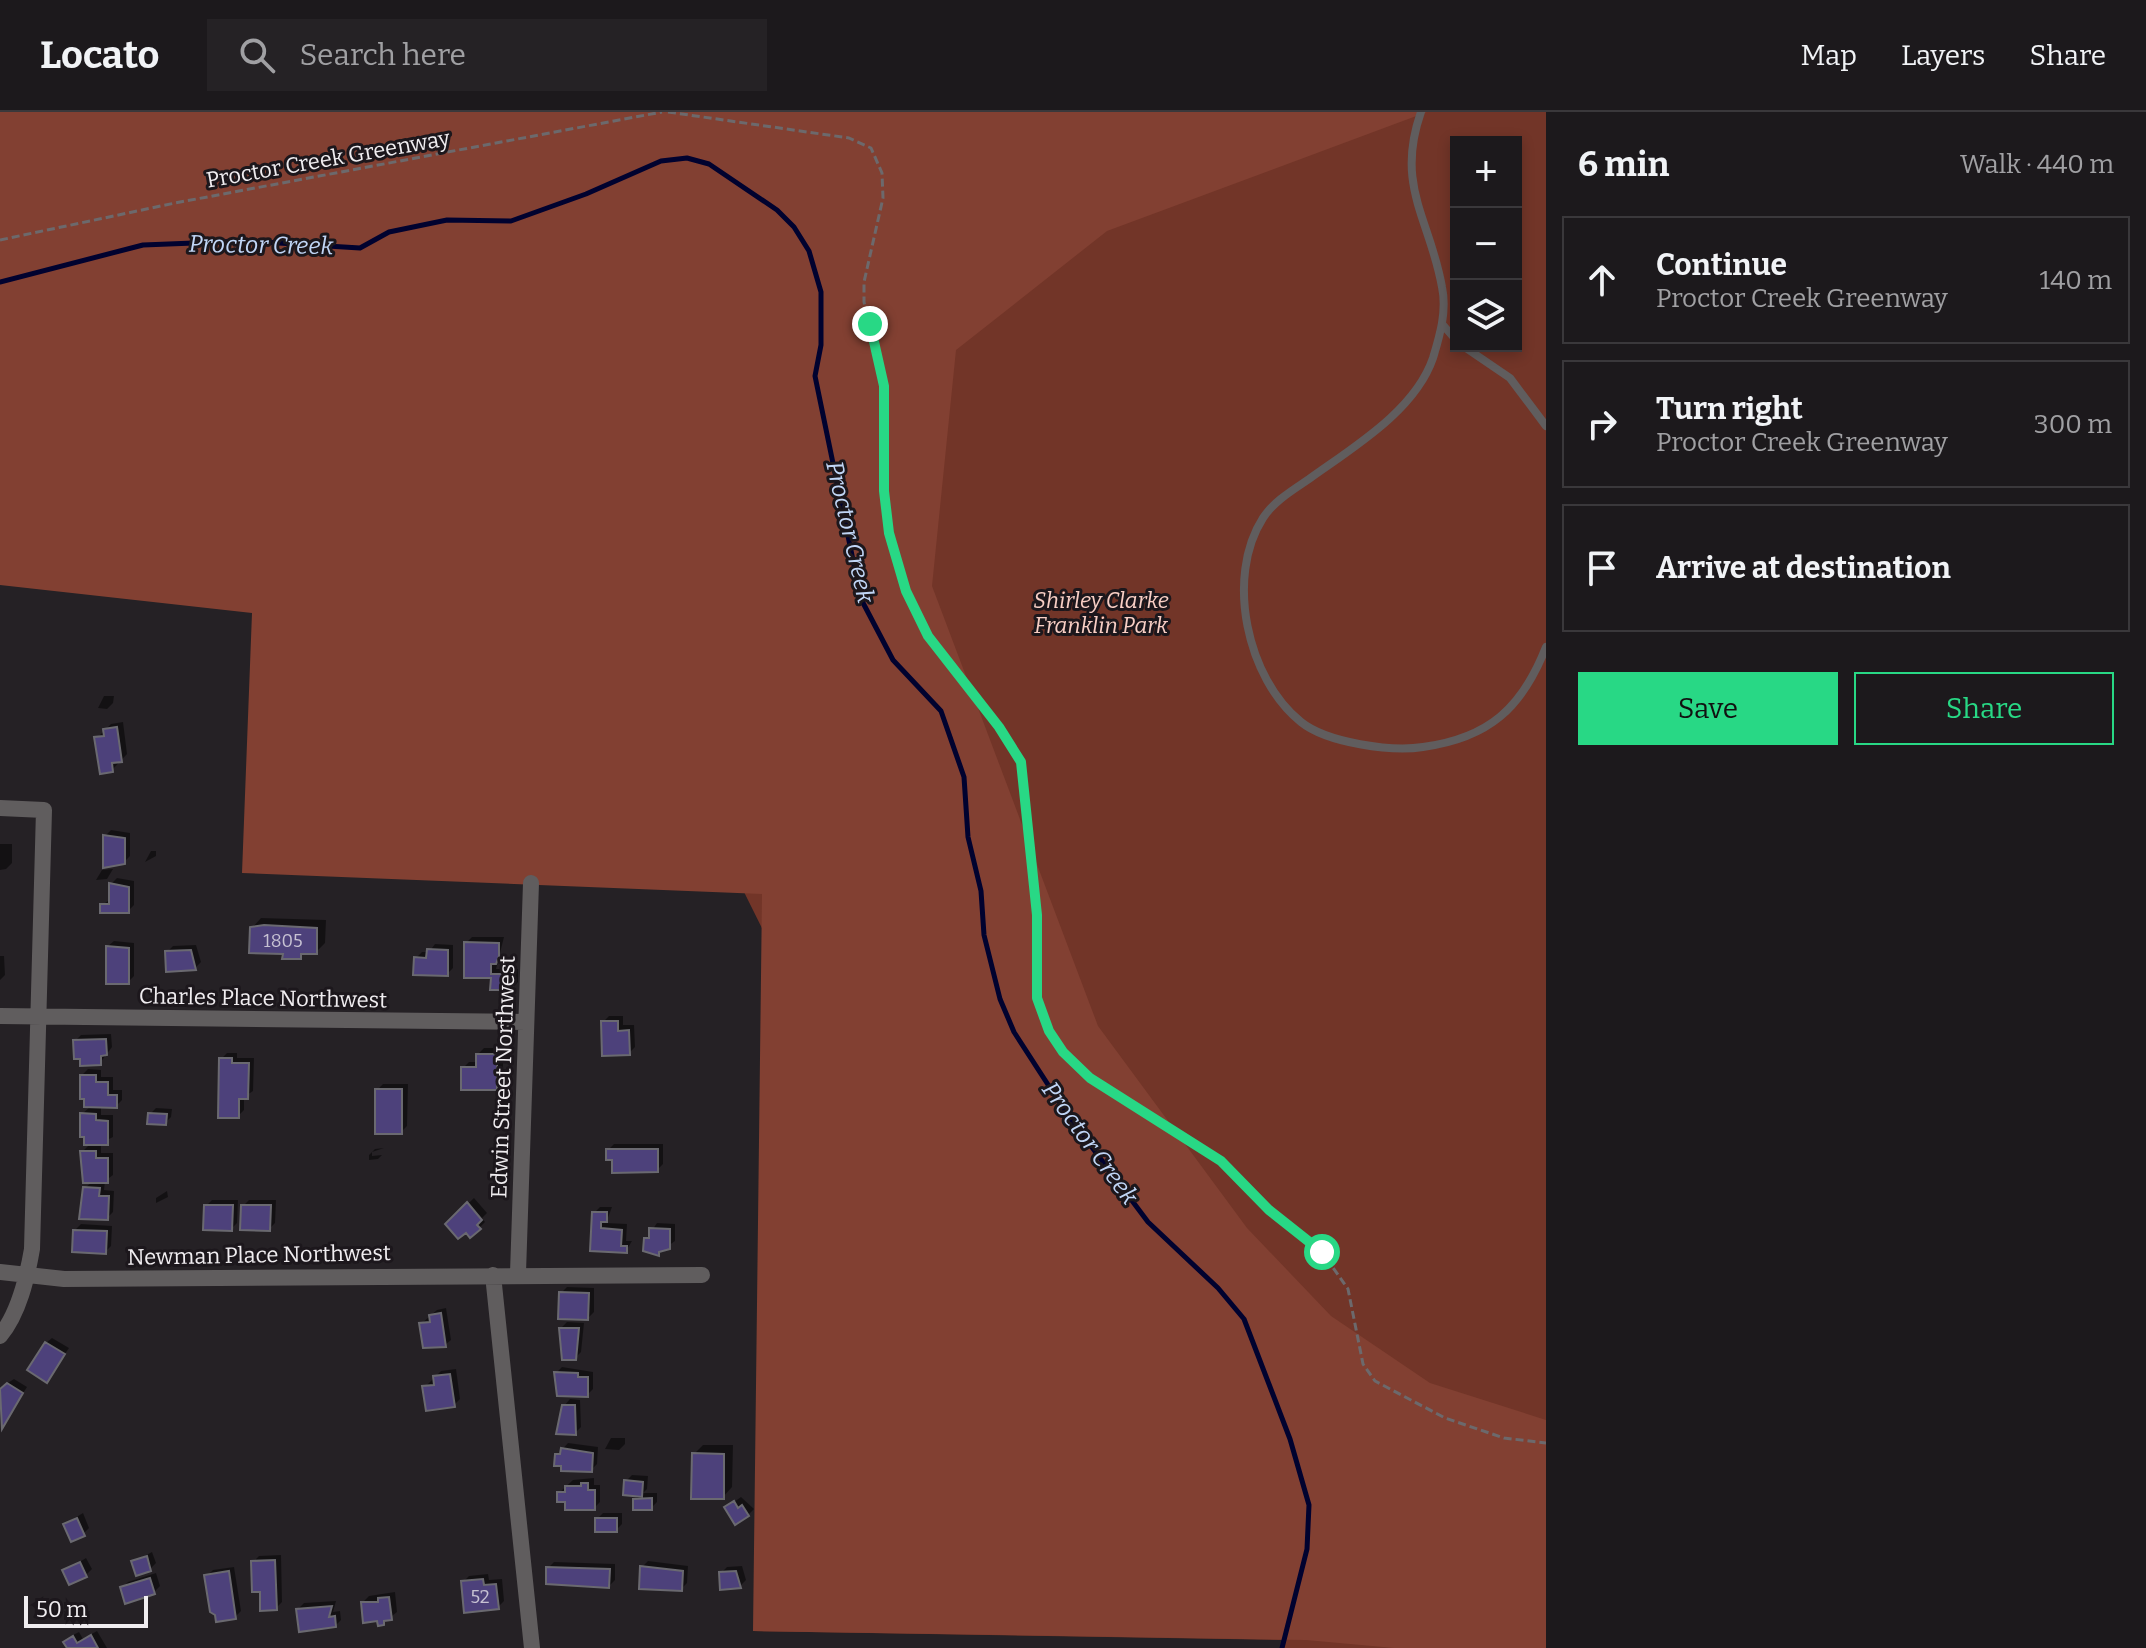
<!DOCTYPE html>
<meta charset="utf-8">
<style>
:root{--surface:#1c191c;--page:#252225;--text:#f1f3f6;--muted:#a0a0a3;--line:#3a383b;--accent:#28d885}
body{margin:0;font-family:Bitter,serif;background:var(--page);color:var(--text)}
.controls{position:absolute;right:24px;top:24px;display:grid;overflow:hidden;border-radius:0px;box-shadow:0 4px 12px #0003}
.controls button{width:72px;height:72px;display:grid;place-items:center;padding:0;border:0;border-bottom:2px solid var(--line);background:var(--surface);color:var(--text);font:40px sans-serif}
.scale{position:absolute;left:24px;bottom:20px;width:124px;box-sizing:border-box;padding-left:8px;border:4px solid #f0edf0;border-top:0;font-size:22px;line-height:28px;white-space:nowrap;color:#f0edf0;-webkit-text-stroke:6px #1c171c;paint-order:stroke}
.stop{position:absolute;width:24px;height:24px;margin:-18px;border:6px solid #28d885;border-radius:50%;background:#fff}
.stop.end{background:#28d885;border-color:#fff;box-shadow:0 2px 8px #0008}
.list{margin:0;padding:0;list-style:none}
h2{display:flex;justify-content:space-between;align-items:center;height:104px;margin:0;padding:0 32px;font-size:34px}
h2 small{font-size:26px;font-weight:400;color:var(--muted)}
.list li{display:grid;grid-template-columns:52px 1fr auto;gap:24px;align-items:center;box-sizing:border-box;height:128px;margin:0 16px 16px;padding:0 16px;border:2px solid var(--line);border-radius:0px}
.list b{display:block;font-size:30px;white-space:nowrap}
.list p{margin:0;font-size:26px;white-space:nowrap;color:var(--muted)}
.list em{font-size:26px;font-style:normal;color:var(--muted)}
.actions{display:flex;gap:16px;padding:24px 32px}
.actions a{flex:1;padding:18px 0;border:2px solid var(--accent);border-radius:0px;text-align:center;font-size:28px;color:var(--accent)}
.actions .main{background:var(--accent);color:#111}
.icon{flex:none;width:44px;height:44px;fill:none;stroke:currentColor;stroke-width:2;stroke-linecap:round;stroke-linejoin:round}
.map{position:relative;flex:none;width:1546px;height:1536px;overflow:hidden}
header{display:flex;align-items:center;gap:48px;box-sizing:border-box;height:112px;padding:0 40px;background:var(--surface);border-bottom:2px solid var(--line)}
header strong{font-size:38px}
nav{display:flex;gap:44px;margin-inline-start:auto;font-size:28px}
.search{width:560px;height:72px;background:var(--page);display:flex;align-items:center;gap:20px;box-sizing:border-box;padding:0 28px;border-radius:0px;color:var(--muted);font-size:30px}
main{display:flex}
aside{flex:1;background:var(--surface)}
.map>svg:first-child{display:block}
.green{fill:#723528;fill-rule:evenodd}
.forest{fill:#824032}
.shadow{fill:#0007}
.lines{fill:none;stroke-linecap:round;stroke-linejoin:round}
.stream{stroke:#00022f;stroke-width:5}
.building{fill:#4d417b;stroke:#6a6970;stroke-width:2}
.path{stroke:#6c696c;stroke-width:3;stroke-dasharray:8 4;stroke-linecap:butt}
.lane{stroke:#605d5e;stroke-width:8}
.street{stroke:#605d5e;stroke-width:16}
.route{stroke:#28d885;stroke-width:10}
.labels{text-anchor:middle;dominant-baseline:central;stroke-width:6;stroke-linejoin:round;paint-order:stroke}
.number-label{font-size:18px;fill:#c7c2d3}
.street-label{font-size:22px;fill:#f0edf0;stroke:#1c171c}
.park-label{font-size:22px;font-style:italic;fill:#f9cfc5;stroke:#1c171c}
.water-label{font-size:24px;font-style:italic;fill:#c0d5f5;stroke:#1c171c}
</style>
<header>
<strong>Locato</strong>
<div class="search"><svg class="icon" aria-label="search" viewBox="0 0 24 24"><circle cx="10" cy="10" r="6"/><path d="M15 15l6 6"/></svg>Search here</div>
<nav><a>Map</a><a>Layers</a><a>Share</a></nav>
</header>
<main>
<div class="map">
<svg width="1546" height="1536" viewBox="0 0 1546 1536">
<rect width="100%" height="100%" fill="#252125"/>
<path class="green" d="M357,0h1189v1536h-263l1,-8 -531,-9 180,-358zM1456,30h60v204h-60z"/>
<path class="forest" d="M0,0h1427l-320,119 -151,119 -24,236 166,440 149,202 84,88 99,67 116,37v228h-152l-88,-8 -553,-9 9,-737 -520,-21 10,-260 -252,-28z"/>
<path class="shadow" d="M104,584h10l-1,7 -6,6 -9,-1z
M123,610l4,32 -15,16 -15,-32 14,-14z
M111,718l19,3v23l-6,6 -19,-26z
M0,732h12v19l-6,6 -6,1z
M151,739h5v5l-11,6z
M113,757l-6,10 -11,1 6,-10z
M117,766l17,3v24l-6,6 -26,-6 9,-6v-15z
M261,806l65,2 -1,23 -9,9h-11l-5,5 -15,-5 -33,-24z
M472,825h32l-8,32h22v13l-6,6 -19,-12 -27,-33z
M114,829l20,2v33l-6,6 -20,-36z
M435,832l18,1v23l-6,6 -31,-16 6,-6h7z
M196,833l5,17 -6,6 -28,-16 6,-6z
M0,844h4l1,19 -5,5z
M609,904h14v9h11l1,22 -6,6 -26,-31z
M111,922l1,13 -12,16 -25,-22 6,-6z
M484,936h19v34l-6,6 -34,-20 6,-6h9v-8z
M227,941h10v5h17l-1,33 -9,6v13l-6,6 -17,-57z
M88,957l13,1v7h12v13h9v10l-6,6h-15v9h12v22l-12,6v10h12v22l-8,6 -1,9 10,1 -1,21 -6,6 -22,-30 8,-7 -11,-29 9,-9 -9,-29 9,-8 -9,-31z
M383,972h25l-1,42 -6,6 -24,-42z
M156,996l16,1 -1,8 -6,6 -15,-9z
M614,1032h49v20l-6,6 -43,-12 -6,-8z
M384,1036l-12,4v4l10,-1 -4,4 -9,1v-5l6,-6z
M167,1079l1,6 -12,6v-5z
M474,1086l13,15 -5,5 3,4 -14,14 -24,-12z
M212,1088h26l-1,23 -6,6 -25,-23z
M249,1088h27l-1,23 -6,6 -26,-23z
M600,1095h12l-6,16 21,1 -1,17h6l-6,10 -34,-2 2,-36z
M657,1111l18,1v17l-17,12 -12,-14z
M81,1112l31,2 -1,20 -6,6 -30,-22z
M567,1175l27,1v24l-6,6 -27,-25z
M446,1196l5,32 -6,5 -24,-21 16,-14z
M567,1210l17,1 -3,29 -6,6 -14,-30z
M52,1226l17,10 -22,32 -1,-37z
M562,1255l31,5v17l-6,6 -31,-22z
M456,1257l4,30 -6,6 -29,-18 16,-16z
M14,1267l13,8 -25,39 -2,-38z
M570,1287l10,1 1,27 -6,6 -11,-27z
M611,1326h14v6l-6,6 -14,-1z
M568,1331l30,4 -1,17 -6,6 -34,-15z
M703,1333h30l-1,42 -9,10 -29,-43z
M632,1363l16,1 -1,13 -4,4h14v9l-6,6 -16,-9 4,-4 -13,-14z
M594,1366v7h6v17l-6,6 -28,-8 -7,-7 14,-13z
M741,1385l13,12 -6,6 -21,-8z
M83,1401l6,15 -6,6 -18,-10z
M603,1401h19v11l-6,6 -19,-11z
M152,1440l4,11 -6,6 -17,-7z
M281,1443l1,47 -6,6 -14,-18 -9,-28 6,-6z
M86,1446l6,11 -6,6 -21,-4z
M648,1449l40,5 -1,17 -6,6 -39,-22z
M554,1450l61,2v16l-6,6 -61,-18z
M742,1454l4,14 -6,6 -19,-13 6,-6z
M234,1455l7,44 -6,6 -18,-4 -10,-37 6,-6z
M156,1461l4,13 -6,6 -32,-4 6,-6z
M488,1462l1,6 13,-1 2,22 -6,6 -35,-25 6,-6z
M395,1480l2,20 -14,11 -20,-21 6,-6z
M336,1489l-3,11 7,-1 1,9 -6,6 -37,-17 6,-6z
M97,1519l10,17h-40l-2,-6 6,-6 8,-4 4,7z"/>
<g class="lines">
<path class="stream" d="M0,170l143,-37 102,-4 115,7 29,-16 58,-12 64,1 75,-27 75,-33 26,-3 22,6 68,46 17,17 15,24 12,41v53l-6,31 46,223 32,61 48,51 23,66 4,60 13,54 3,44 16,64 14,33 53,82 81,108 70,66 26,31 46,120 19,66 -2,44 -25,99"/>
</g>
<path class="building" d="M117,615l5,35 -10,1 1,9 -13,2 -6,-37 10,-1 -1,-7z
M103,723l22,3v26l-22,4z
M109,771l20,4v26h-29v-9h9z
M264,813l53,3v26h-16v5h-19l1,-5 -34,-1 1,-26z
M464,830l35,1v13l-3,8h-5v10h22v16h-23l1,-12h-27z
M106,834l23,2v36h-23z
M427,837l21,1v26l-35,-1 1,-18 12,1z
M191,838l5,20 -30,2 -1,-21z
M601,909h17v10l11,-1 1,25 -28,1z
M106,927l1,16 -6,1v9l-21,1v-7h-6l-1,-19z
M476,942h21v36h-36v-23h15z
M219,946h13v5h17l-1,36h-9v19h-21z
M80,963h16v7h12v13h9v13l-33,-1v-8h-4z
M375,977h27v45h-27z
M80,1001l16,1v6l12,1v24h-24v-8h-4z
M148,1001l19,1 -1,11 -19,-1z
M606,1037h52v23l-46,1v-13h-6z
M80,1039h16v7h12v25h-25z
M83,1075l17,1 -1,8h10l-1,24 -29,-1z
M467,1090l15,18 -5,5 4,4 -11,9 -4,-5 -8,6 -13,-15z
M204,1093h29l-1,26 -29,-1z
M241,1093h30l-1,26 -30,-1z
M592,1100h15v10h-6v6l21,2 -1,16h6v7l-37,-2z
M649,1116l21,1v20l-11,3v4l-16,-5 1,-13h5z
M73,1118l34,1 -1,23 -34,-2z
M559,1180l30,1 -1,27 -30,-1z
M441,1201l5,34 -23,1 -4,-25 11,-1 -1,-7z
M559,1216h20l-3,32h-14z
M45,1230l20,12 -18,29 -20,-13z
M554,1260l24,1v4h10v20l-31,-1z
M450,1262l5,33 -29,4 -4,-25 12,-1 -1,-9z
M7,1271l16,10 -21,36 -2,-40z
M562,1293h13l1,30 -20,-1z
M561,1336l32,5 -1,19 -31,-1v-5h-7l1,-12h5z
M692,1341l32,1v45h-33z
M624,1368l19,2 -1,15 -19,-2z
M581,1371h7v7h7v20h-30v-8h-8v-10h8v-6h16z
M652,1386v12h-19v-11z
M734,1389l4,7 4,-3 7,11 -14,9 -11,-18z
M77,1406l8,18 -14,6 -8,-18z
M595,1406h22v14h-22z
M147,1444l4,15 -15,5 -5,-15z
M275,1448l2,50 -17,1v-19h-8l-1,-31z
M80,1450l7,15 -18,8 -7,-15z
M640,1454l43,5 -1,20 -43,-2z
M546,1455l64,2 -1,19 -63,-4z
M229,1459l7,48 -20,3 -1,-7 -5,-3 -6,-37z
M736,1459l5,17 -21,2 -1,-18z
M150,1466l5,16 -30,10 -5,-17z
M483,1467l1,6 12,-1 3,25 -35,4 -3,-32z
M389,1485l3,23 -8,1v4l-6,1 -1,-5 -14,2 -2,-21h17v-4z
M332,1494l-3,11 6,-1 1,11 -37,5 -3,-23z
M91,1523l7,13h-31l-4,-6 10,-6 4,7z"/>
<g class="lines">
<path class="path" d="M668,0l181,26 22,10 11,25 1,25 -19,84v20l20,84v105l5,42 17,58 22,45 71,91 22,35 16,153v83l12,33 14,21 27,26 131,83 48,49 53,42 26,37 15,75 12,17 70,37 59,20 42,5
M0,128l175,-37 487,-91"/>
<path class="lane" d="M1421,0c-26,74 9,107 21,175 5,24 -2,48 -9,71 -18,53 -81,90 -124,121 -16,11 -35,22 -46,39 -38,59 -16,161 38,204 26,21 91,30 122,25 66,-9 99,-39 123,-100
M1443,213l13,15
M1463,234l47,32 36,48"/>
<path class="street" d="M0,696l44,2 -12,439c-5,29 -13,64 -32,87
M0,904l526,6
M0,1160l64,7 638,-4
M518,1161l13,-390
M493,1163l39,373"/>
</g>
<g class="lines">
<path class="route" d="M870,212l14,62v105l5,42 17,58 22,45 71,91 22,35 16,153v83l12,33 14,21 27,26 131,83 48,49 53,42"/>
</g>
<g class="labels">
<g class="number-label">
<text x="283" y="829">1805</text>
<text x="480" y="1485">52</text>
</g>
<g class="street-label">
<text transform="translate(328 47) rotate(-10)">Proctor Creek Greenway</text>
<text transform="translate(263 886) rotate(1)">Charles Place Northwest</text>
<text transform="translate(503 965) rotate(-88)">Edwin Street Northwest</text>
<text transform="translate(259 1143) rotate(-1)">Newman Place Northwest</text>
</g>
<g class="park-label">
<text x="1101" y="488">Shirley Clarke<tspan x="1101" dy="25">Franklin Park</tspan></text>
</g>
<g class="water-label">
<text transform="translate(261 133) rotate(1)">Proctor Creek</text>
<text transform="translate(850 420) rotate(77)">Proctor Creek</text>
<text transform="translate(1090 1031) rotate(54)">Proctor Creek</text>
</g>
</g>
</svg>
<div class="controls">
<button>+</button>
<button>−</button>
<button><svg class="icon" aria-label="layers" viewBox="0 0 24 24"><path d="M12 4l9 5-9 5-9-5zM3 14l9 5 9-5"/></svg></button>
</div>
<div class="scale">50 m</div>
<div class="stop" style="left:1322px;top:1140px"></div>
<div class="stop end" style="left:870px;top:212px"></div>
</div>
<aside>
<h2>6 min<small>Walk · 440 m</small></h2>
<ul class="list">
<li><svg class="icon" aria-label="ahead" viewBox="0 0 24 24"><path d="M12 20V5M6 11l6-6 6 6"/></svg><div><b>Continue</b><p>Proctor Creek Greenway</p></div><em>140 m</em></li>
<li><svg class="icon" aria-label="right" viewBox="0 0 24 24"><path d="M7 20v-9h11M14 6l5 5-5 5"/></svg><div><b>Turn right</b><p>Proctor Creek Greenway</p></div><em>300 m</em></li>
<li><svg class="icon" aria-label="arrive" viewBox="0 0 24 24"><path d="M6 21V4h12l-3 4 3 4H6"/></svg><div><b>Arrive at destination</b></div></li>
</ul>
<div class="actions"><a class="main">Save</a><a>Share</a></div>
</aside>
</main>
